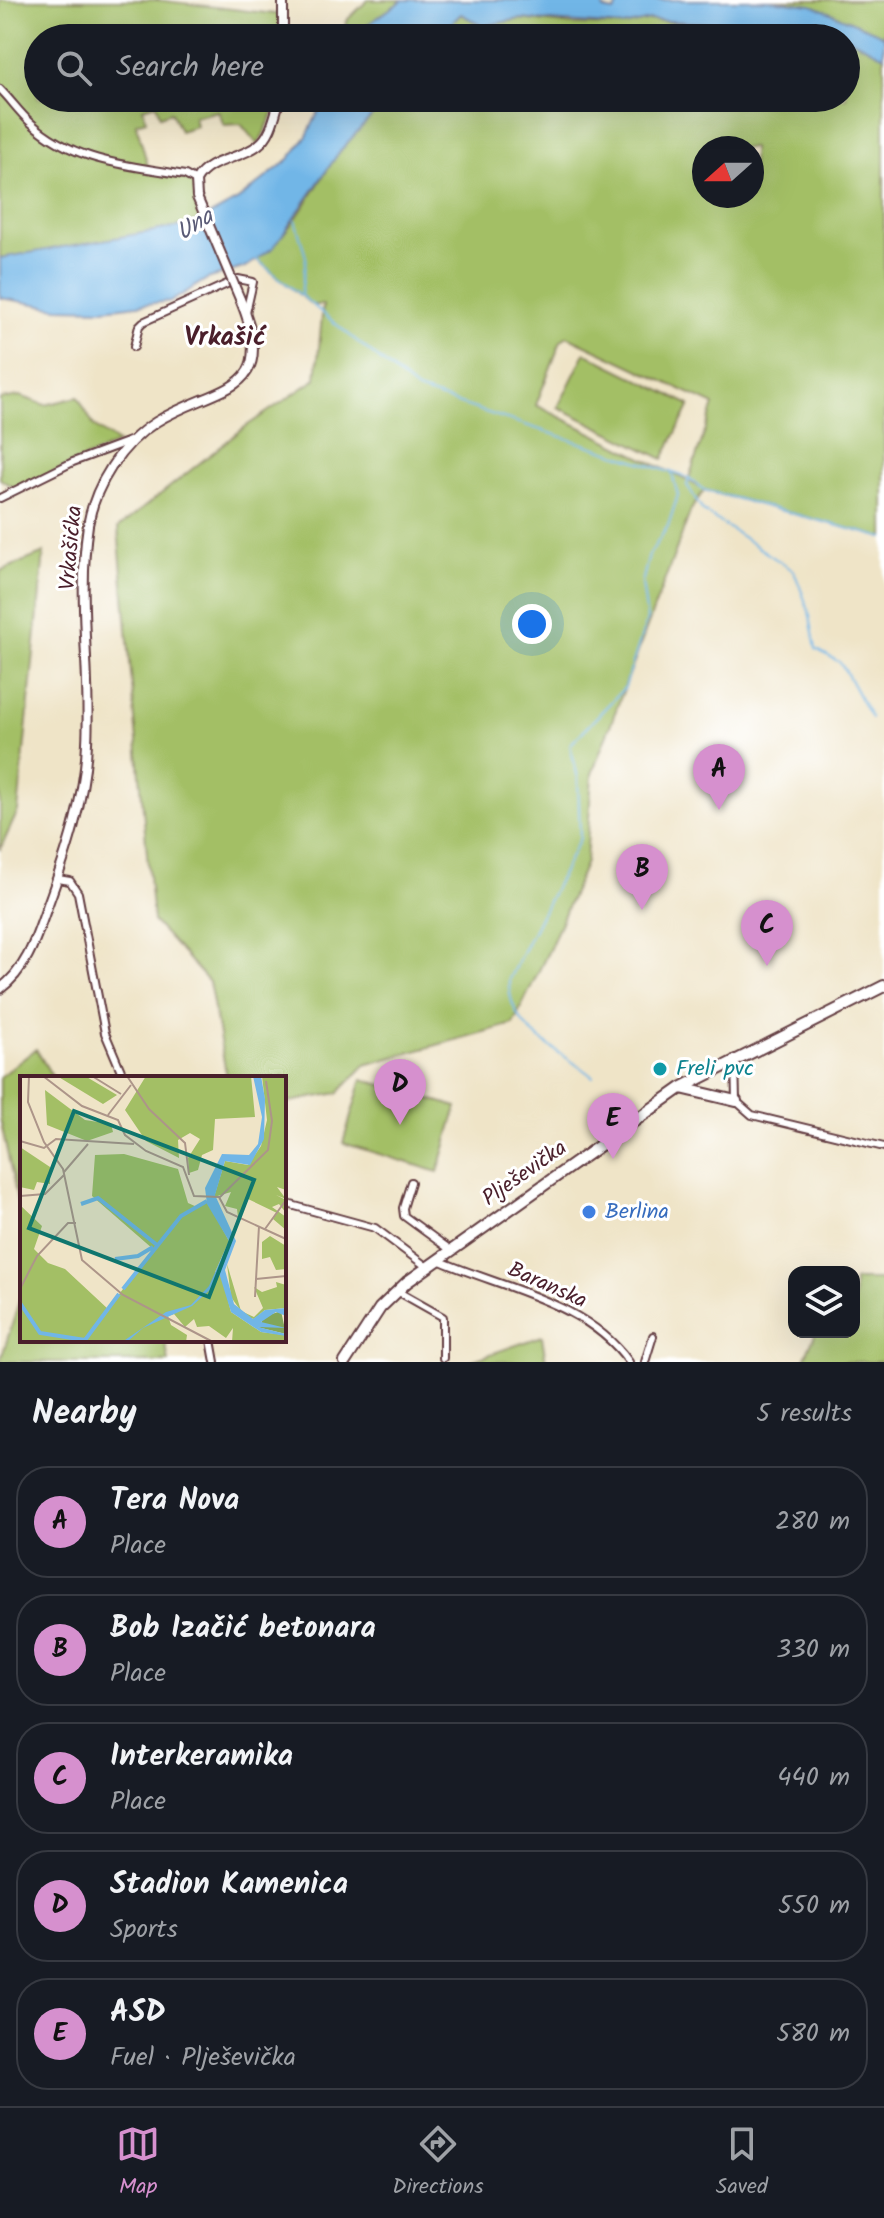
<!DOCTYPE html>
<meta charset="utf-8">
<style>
:root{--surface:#171b24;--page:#20242c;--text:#f1f3f6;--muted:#9ea1a6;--line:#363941;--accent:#d690ce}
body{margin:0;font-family:Kalam,sans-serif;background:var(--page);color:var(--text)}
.controls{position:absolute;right:24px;bottom:24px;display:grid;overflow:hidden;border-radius:16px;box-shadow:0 8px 32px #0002}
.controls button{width:72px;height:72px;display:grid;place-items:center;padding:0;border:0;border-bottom:2px solid var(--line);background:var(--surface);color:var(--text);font:40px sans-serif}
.compass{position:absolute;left:692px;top:136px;width:72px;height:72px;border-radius:50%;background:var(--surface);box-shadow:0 8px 32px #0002;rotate:249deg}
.you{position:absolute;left:532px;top:624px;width:28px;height:28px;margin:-20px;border:6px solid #fff;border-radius:50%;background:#1a73e8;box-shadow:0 0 0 12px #1a73e833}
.badge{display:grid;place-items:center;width:52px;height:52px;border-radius:50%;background:var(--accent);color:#111;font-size:26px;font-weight:700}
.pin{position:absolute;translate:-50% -66px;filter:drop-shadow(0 2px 4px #0008)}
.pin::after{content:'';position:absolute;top:42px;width:28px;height:24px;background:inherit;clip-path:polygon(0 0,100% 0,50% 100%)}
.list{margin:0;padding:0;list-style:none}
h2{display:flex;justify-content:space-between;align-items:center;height:104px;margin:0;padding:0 32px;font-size:34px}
h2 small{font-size:26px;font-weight:400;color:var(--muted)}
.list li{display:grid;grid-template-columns:52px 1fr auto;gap:24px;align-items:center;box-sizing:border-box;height:112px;margin:0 16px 16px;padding:0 16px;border:2px solid var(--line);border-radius:32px}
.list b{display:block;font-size:30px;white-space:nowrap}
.list p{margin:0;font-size:26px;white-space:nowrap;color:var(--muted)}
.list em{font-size:26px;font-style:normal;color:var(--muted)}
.icon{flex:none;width:44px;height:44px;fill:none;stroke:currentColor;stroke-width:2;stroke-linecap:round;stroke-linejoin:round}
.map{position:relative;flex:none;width:884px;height:1362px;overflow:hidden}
.search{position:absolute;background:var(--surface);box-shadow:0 8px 32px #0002;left:24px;right:24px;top:24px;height:88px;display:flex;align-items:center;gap:20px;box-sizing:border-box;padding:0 28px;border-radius:44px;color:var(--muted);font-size:30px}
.sheet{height:744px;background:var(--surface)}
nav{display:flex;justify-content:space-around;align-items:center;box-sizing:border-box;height:112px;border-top:2px solid var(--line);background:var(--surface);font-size:22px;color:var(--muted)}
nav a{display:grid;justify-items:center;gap:4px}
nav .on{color:var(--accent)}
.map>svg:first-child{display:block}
.green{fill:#a3bf65;stroke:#766f48;stroke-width:2;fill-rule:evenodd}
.water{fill:#71b6e7;stroke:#5e6a89;stroke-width:2}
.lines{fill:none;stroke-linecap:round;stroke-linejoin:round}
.stream{stroke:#71b6e7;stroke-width:2}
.river{stroke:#71b6e7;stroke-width:11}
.minor-casing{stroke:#633d42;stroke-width:10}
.tertiary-casing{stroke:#633d42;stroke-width:12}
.primary-casing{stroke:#633d42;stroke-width:14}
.minor{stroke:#fff;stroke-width:6}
.tertiary{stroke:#fff;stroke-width:8}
.primary{stroke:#fff;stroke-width:10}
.tertiary-bridge-casing{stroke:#633d42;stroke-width:12;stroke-linecap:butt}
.tertiary-bridge{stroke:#fff;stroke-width:8}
.culture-dot{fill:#0f9aa8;stroke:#fff;stroke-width:3}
.shop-dot{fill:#3f7fe0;stroke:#fff;stroke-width:3}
.labels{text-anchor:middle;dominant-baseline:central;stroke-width:6;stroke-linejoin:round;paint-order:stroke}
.street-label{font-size:22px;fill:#4a1f2b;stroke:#fff}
.culture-label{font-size:22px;fill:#0d838f;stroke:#fff;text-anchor:start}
.shop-label{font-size:22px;fill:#366cbe;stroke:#fff;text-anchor:start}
.water-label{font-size:24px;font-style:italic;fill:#5a5b76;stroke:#fff}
.quarter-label{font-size:26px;font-weight:bold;fill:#4a1f2b;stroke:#fff}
.inset-river{fill:none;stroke:#71b6e7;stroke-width:4}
.inset-road{fill:none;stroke:#ad9589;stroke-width:2}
.view{fill:#0f766e;fill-opacity:0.15;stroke:#0f766e;stroke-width:4}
.inset-edge{fill:none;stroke:#4a1f2b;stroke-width:4}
</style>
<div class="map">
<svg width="884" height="1362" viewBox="0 0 884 1362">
<rect width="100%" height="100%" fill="#fff"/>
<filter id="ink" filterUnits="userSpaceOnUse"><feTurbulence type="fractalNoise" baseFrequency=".0125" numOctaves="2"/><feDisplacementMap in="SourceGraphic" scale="16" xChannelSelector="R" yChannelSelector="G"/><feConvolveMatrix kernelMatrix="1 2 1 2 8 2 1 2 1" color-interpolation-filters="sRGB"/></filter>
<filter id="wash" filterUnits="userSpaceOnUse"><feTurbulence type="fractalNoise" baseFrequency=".006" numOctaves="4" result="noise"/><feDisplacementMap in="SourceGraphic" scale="32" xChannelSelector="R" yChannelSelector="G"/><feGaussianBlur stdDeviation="1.8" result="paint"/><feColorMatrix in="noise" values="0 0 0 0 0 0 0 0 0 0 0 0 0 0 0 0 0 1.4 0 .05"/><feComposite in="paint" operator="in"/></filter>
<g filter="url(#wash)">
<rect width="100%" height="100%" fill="#efe4c7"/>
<path class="green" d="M0,0h157l126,15v23l-51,-4 -1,4h-193v60h219l21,6 -20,41 -17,-21 -17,1 -6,-14 -24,6 2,9 -16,5 -9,-19 -11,4 -4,-12 -13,4 3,12 -10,3 13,47 47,11 11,39 -100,22 -107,16z
M368,0h35l-39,27 -7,11h-17l8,-19z
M700,0h184v538l-180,-48 -13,20 -99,264 -6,88 -36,86 -37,76 -148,41 -27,28 -54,10v-25h-57l-18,-96 -56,-61 -35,-393 127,-101 71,-48 7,-74h-11l-56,-46c37,-26 56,-67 81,-104 15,-20 34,-38 51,-57h458v-60h-410l25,-24 22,12 36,-7 54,6 51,1 26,-6 51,5 5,-22zM704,148h48v48h-48zM567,336l147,69 -25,73 11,9 -164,-82 25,-64z
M585,353l105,52 -27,54 -105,-52z
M20,396l25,9 33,-8 16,29 24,17 -101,46 -17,-10v-80z
M44,553l-26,258 -18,39v-279z
M36,1049l17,29h-31v146l-22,-106v-41z
M362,1079l95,28 -19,65 -95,-29z
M854,1280h30v82h-81l13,-30h38z
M22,1293v47h143l4,22h-169z
M542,1336l4,26h-78z"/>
<path class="water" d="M403,0h166l1,5 8,-5h20l6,9 10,3 4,-6 -9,-2 -1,-4h160l44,5 64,27 8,4v20l-42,-21 -30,-6 -162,-9 -26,6 -105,-7 -36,7 -22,-12 -25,24h-79l7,-11z
M325,98h63l-48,53 -66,96 -28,20 -39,12 -35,22 -68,8 -46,-1 -58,-10v-40l194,-34 44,-24 51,-41 18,-23z"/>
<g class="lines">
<path class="stream" d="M295,220l11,37 -5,37
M256,259l161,131 272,88 15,12 180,48
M689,479l-2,6 16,26 91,60 15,40 7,38 25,14 30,55
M593,1077c-36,-30 -86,-46 -84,-98l71,-141 -2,-60 -8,-33 55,-58 22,-68 -5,-36 7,-28 19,-29 10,-31 -6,-21"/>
<path class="river" d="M555,2l91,-2"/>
</g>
</g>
<g filter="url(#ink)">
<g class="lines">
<g class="minor-casing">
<path id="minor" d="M0,89c11,11 19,23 30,33 45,41 98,43 155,53l11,6
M134,347l5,-21 4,-4 95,-43 15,3 -7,31
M0,498l73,-36 59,-22
M58,879l12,2 8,12 27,140 19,45
M735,1058l1,43 16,14 132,32
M411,1182l-8,26 1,8 48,35
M284,1203l91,25 52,39
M438,1260c64,28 149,42 191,102
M397,1291l46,26v41
M211,1340l4,22
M645,1362l8,-26"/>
</g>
<g class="tertiary-casing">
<path id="tertiary" d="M283,0v38
M197,197l-1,-16c12,-23 44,-21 62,-36 14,-10 17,-31 22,-47
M0,989c27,-20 36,-51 47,-82 19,-52 38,-108 40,-164 4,-72 -10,-146 1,-218 7,-40 33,-81 68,-103 61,-38 125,-25 84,-123"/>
</g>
<g class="primary-casing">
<path id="primary" d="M681,1088l55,13
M345,1362l35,-54 27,-26 274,-194 203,-102"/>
</g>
<use href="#minor" class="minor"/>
<use href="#tertiary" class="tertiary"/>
<use href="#primary" class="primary"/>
<g class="tertiary-bridge-casing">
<path id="tertiary-bridge" d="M197,197l43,102"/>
</g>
<use href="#tertiary-bridge" class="tertiary-bridge"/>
</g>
</g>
<circle class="culture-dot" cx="660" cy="1069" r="8"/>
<circle class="shop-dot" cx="589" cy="1212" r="8"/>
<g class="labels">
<g class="street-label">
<text transform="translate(72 548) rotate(-85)">Vrkašićka</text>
<text transform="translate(525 1174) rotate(-35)">Plješevička</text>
<text transform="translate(547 1286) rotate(24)">Baranska</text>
</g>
<g class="culture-label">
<text x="676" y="1069">Freli pvc</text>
</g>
<g class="shop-label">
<text x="605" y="1212">Berlina</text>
</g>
<g class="water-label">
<text transform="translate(195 225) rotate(-32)">Una</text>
</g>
<g class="quarter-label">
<text x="225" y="338">Vrkašić</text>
</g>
</g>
<g transform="translate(20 1076)">
<rect width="266" height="266" fill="#efe4c7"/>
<path d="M37,0h28l32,19 -14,9zM126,0h105l4,41 -40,2 -2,31 -11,5 -4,15 -9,3 -1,-15 12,-19 -10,-6 -12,7 1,18 -33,-17 -21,-31zM242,0h24v114l-9,-3 9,12 -10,-4 10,5v13l-7,-9 -7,3 14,10v13l-13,-11 4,-6 -29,-14 -10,18 -1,-8 -12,-3 6,-14 -17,5 11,-36 23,4 13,-19 6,-26zM25,14l40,30 26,4 2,8 -26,9 -40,-16zM0,71l30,20v17l-13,-2 -3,8 -14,-3zM104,78l54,15 10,34 9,4 10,-6 22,40 -14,31 6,1 10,39 30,20 24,3 1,7h-54l1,-14 -7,10 -17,-12 -12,1 -3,-8 -9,8 -11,-13 -6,2 3,9 16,10 -1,7h-166v-137l22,21 -8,23 14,14 17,6 43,40 45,-60 -61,-53 3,-41zM250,160l16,10v23l-10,1 -6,-13 -8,2v-17zM207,188l14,47 13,6 9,-9 -9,-21 8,5 15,-5 -1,-5 10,3v-6v29l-21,2 -11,9 -9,-2 -14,-20z" fill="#a3bf65"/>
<path d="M261,235l5,23 -29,-7 12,-1 -8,-2 2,-7z" fill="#82a65a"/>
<path d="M233,0h8l4,23 -1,40 -14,26 -25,-4 -10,34 21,46 -11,29 9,34 19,15 12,-9 21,-2v8l-10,-4 -15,10 25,6 -28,-1 28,7v2l-25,-4 -30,-20 -12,-39 -7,15 -20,18 -49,22 -16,14h-27l25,-2 41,-28 25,-7 18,-19 20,-45 -22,-37 -2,-16 17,-34 27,1 9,-11 4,-27z" fill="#71b6e7"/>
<path class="inset-river" d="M61,128l17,-6 59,47M95,183l23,-3 15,-9M103,213l58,-73 26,-15M0,227l20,30 45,7 34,-46"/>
<path class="inset-road" d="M9,0l-1,26 16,40 19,27 19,91 41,35 90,47M23,0l39,30 36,14 7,15 21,16 37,16 11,29 25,1 8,15 59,27M72,0l29,18M107,0l22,33 36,34 4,32M88,39l23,-30M0,65l24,7 12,-9 78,5M44,96l24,-28M0,120l25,-2 19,-19M200,121l48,-47 4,-29 -6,-40M245,153l21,-29M236,203l30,-3M0,213l17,-33 31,-33h8M235,221l4,-71"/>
<path class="view" d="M54,35l180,69 -45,117 -180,-69z"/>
<rect width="266" height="266" class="inset-edge"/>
</g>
</svg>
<div class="controls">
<button><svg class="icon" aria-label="layers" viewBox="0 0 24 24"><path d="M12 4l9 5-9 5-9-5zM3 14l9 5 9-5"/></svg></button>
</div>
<svg class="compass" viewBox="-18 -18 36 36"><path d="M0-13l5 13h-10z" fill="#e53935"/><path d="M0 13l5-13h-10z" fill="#9ea1a6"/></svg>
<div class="you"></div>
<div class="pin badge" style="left:719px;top:810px">A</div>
<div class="pin badge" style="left:642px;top:910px">B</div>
<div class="pin badge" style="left:767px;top:966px">C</div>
<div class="pin badge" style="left:400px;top:1125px">D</div>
<div class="pin badge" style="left:613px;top:1159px">E</div>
<div class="search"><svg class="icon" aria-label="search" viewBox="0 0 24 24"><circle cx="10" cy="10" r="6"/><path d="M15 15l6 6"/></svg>Search here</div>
</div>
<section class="sheet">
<h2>Nearby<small>5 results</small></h2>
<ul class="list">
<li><span class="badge">A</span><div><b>Tera Nova</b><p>Place</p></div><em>280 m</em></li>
<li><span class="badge">B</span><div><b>Bob Izačić betonara</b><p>Place</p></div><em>330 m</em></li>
<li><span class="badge">C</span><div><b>Interkeramika</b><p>Place</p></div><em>440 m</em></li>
<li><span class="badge">D</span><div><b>Stadion Kamenica</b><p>Sports</p></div><em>550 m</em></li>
<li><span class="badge">E</span><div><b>ASD</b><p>Fuel · Plješevička</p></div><em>580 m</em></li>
</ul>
</section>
<nav>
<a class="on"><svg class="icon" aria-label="map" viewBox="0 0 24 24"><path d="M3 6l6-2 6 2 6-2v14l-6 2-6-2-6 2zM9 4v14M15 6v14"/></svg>Map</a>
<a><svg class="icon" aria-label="directions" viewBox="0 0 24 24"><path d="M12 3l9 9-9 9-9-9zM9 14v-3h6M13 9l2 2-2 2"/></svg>Directions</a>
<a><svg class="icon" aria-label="saved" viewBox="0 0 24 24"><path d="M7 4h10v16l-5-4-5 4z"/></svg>Saved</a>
</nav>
